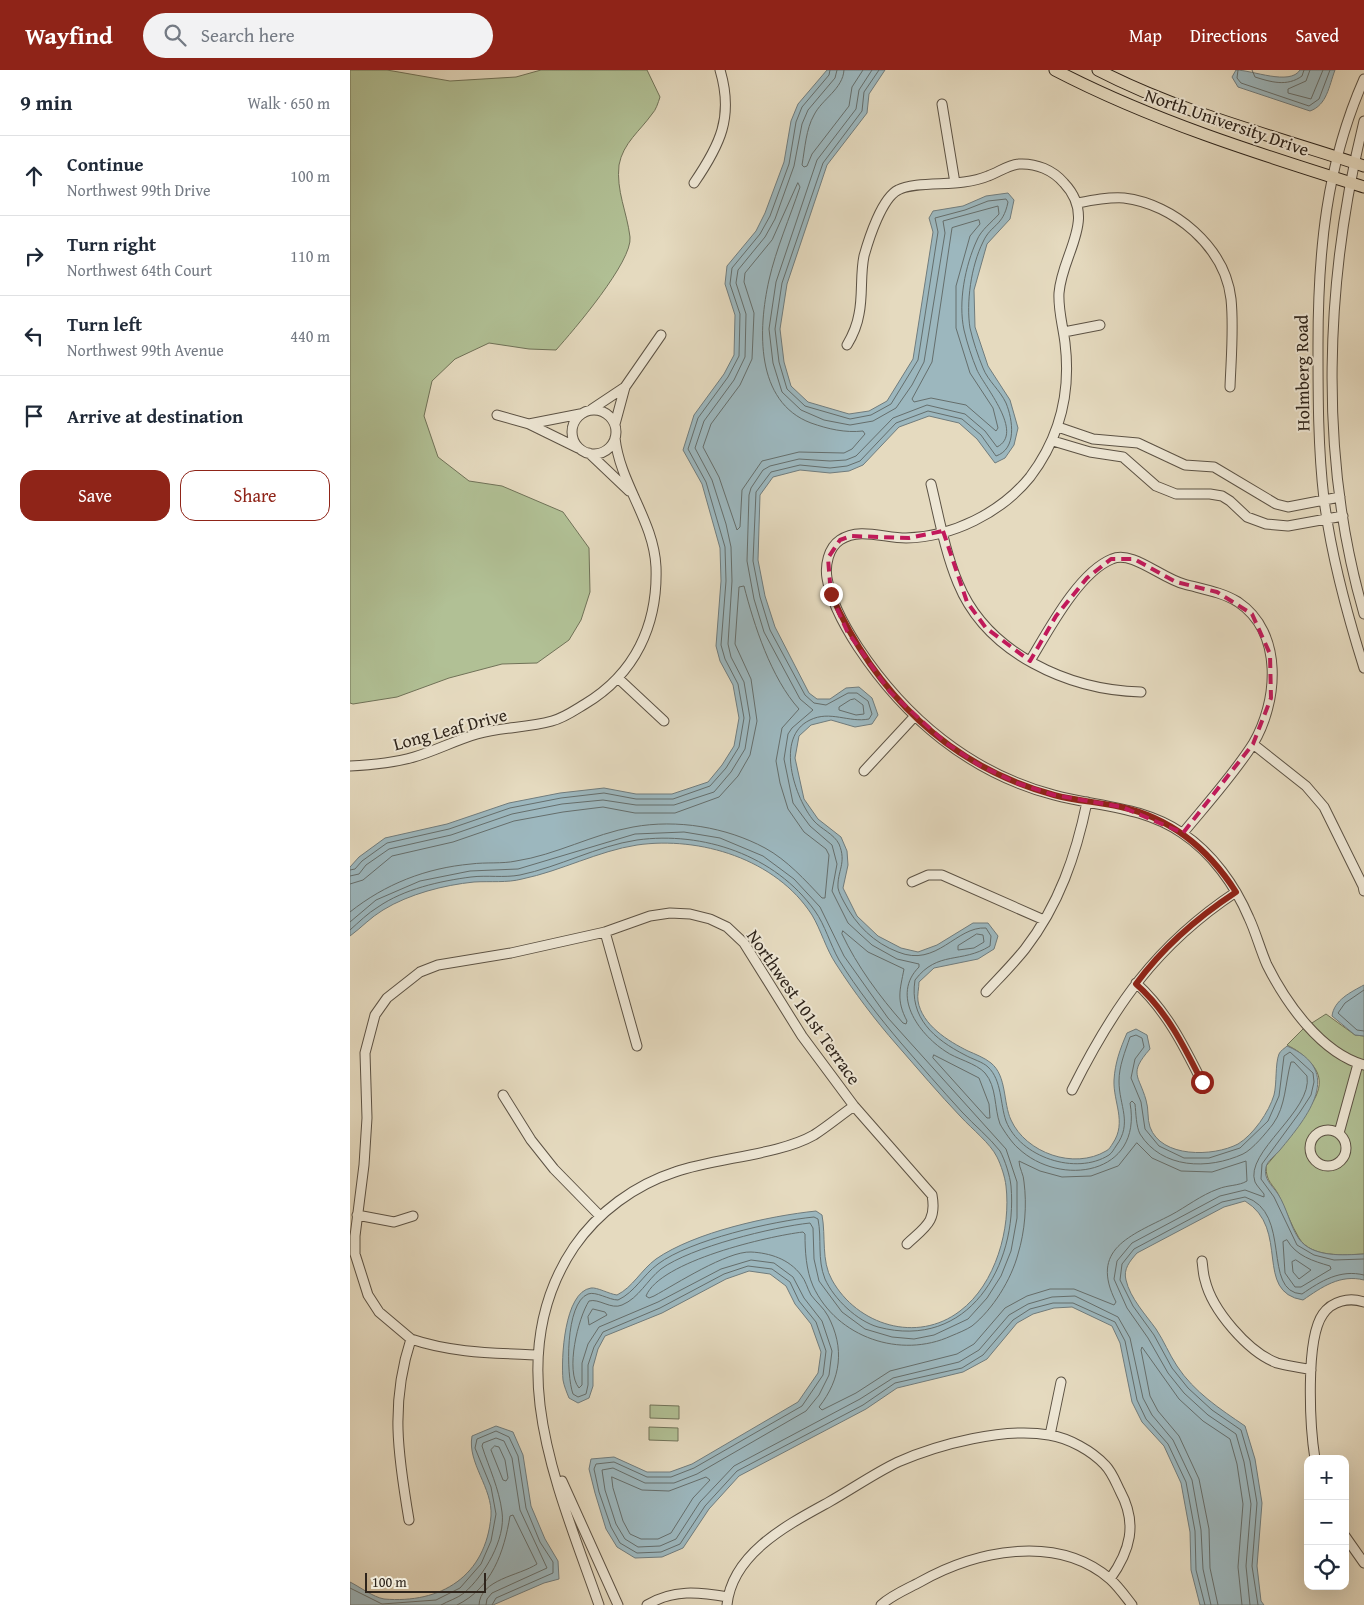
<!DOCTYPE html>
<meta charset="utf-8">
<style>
:root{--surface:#fff;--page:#f2f2f3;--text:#1f2937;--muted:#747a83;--line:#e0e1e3;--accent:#8f2418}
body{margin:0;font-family:"Gentium Book Plus",serif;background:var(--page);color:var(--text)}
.controls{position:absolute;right:15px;bottom:15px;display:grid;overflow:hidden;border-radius:10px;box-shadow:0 5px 20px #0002}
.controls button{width:45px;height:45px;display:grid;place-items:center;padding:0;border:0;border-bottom:1px solid var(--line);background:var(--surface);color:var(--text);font:25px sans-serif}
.scale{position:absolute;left:15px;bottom:12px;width:121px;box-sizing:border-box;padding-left:5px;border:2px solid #2e241b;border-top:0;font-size:14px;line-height:18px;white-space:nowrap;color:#2e241b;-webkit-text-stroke:4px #eee7d5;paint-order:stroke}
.stop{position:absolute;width:15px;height:15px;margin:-11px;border:4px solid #8f2418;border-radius:50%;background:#fff}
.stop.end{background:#8f2418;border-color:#fff;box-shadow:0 1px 5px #0008}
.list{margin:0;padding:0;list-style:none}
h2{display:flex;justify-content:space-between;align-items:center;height:65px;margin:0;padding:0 20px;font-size:21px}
h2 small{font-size:16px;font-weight:400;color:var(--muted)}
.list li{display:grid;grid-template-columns:32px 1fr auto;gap:15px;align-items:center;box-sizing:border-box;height:80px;padding:0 20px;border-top:1px solid var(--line)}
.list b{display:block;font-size:19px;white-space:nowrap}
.list p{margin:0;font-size:16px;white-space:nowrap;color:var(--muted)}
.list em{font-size:16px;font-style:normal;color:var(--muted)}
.actions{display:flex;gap:10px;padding:15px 20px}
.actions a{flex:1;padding:11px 0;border:1px solid var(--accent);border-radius:15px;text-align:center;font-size:18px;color:var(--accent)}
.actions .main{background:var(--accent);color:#fff}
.icon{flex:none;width:28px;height:28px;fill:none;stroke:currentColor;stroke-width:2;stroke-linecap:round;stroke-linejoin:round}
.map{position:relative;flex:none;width:1014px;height:1535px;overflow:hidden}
header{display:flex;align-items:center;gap:30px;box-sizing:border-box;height:70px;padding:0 25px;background:var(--accent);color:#fff}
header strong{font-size:24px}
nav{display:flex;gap:28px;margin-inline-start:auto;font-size:18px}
.search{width:350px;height:45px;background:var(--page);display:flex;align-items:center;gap:12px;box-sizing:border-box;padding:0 18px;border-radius:28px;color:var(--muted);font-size:19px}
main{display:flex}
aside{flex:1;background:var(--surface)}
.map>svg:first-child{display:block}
.green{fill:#b1c095;stroke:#707258}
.water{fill:#9cb7be;stroke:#707c7d}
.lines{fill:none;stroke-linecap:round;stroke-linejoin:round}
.shore{stroke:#656e6c;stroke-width:1}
.minor-casing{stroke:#5c5244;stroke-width:11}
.major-casing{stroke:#2e241b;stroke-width:13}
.minor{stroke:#eee7d5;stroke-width:9}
.major{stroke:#e5dabf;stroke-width:11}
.route{stroke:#8f2418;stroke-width:6}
.marked{fill:none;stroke:#c2185b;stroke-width:4;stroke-dasharray:10 6;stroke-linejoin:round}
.labels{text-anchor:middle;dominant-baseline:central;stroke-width:4;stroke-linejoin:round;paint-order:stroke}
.street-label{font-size:18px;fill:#2e241b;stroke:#eee7d5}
</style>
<header>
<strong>Wayfind</strong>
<div class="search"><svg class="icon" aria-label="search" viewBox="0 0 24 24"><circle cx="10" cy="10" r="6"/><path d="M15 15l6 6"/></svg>Search here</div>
<nav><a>Map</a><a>Directions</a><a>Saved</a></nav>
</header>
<main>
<aside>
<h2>9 min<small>Walk · 650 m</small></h2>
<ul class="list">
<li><svg class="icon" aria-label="ahead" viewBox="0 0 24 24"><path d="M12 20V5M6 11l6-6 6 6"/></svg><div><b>Continue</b><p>Northwest 99th Drive</p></div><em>100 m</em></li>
<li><svg class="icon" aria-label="right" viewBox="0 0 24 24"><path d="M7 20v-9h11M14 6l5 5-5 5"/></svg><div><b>Turn right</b><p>Northwest 64th Court</p></div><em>110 m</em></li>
<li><svg class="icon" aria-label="left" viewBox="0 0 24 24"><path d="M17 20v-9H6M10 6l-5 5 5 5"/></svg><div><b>Turn left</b><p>Northwest 99th Avenue</p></div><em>440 m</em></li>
<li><svg class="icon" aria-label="arrive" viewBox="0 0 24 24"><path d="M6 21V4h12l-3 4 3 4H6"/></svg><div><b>Arrive at destination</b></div></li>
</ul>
<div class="actions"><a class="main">Save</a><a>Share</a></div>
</aside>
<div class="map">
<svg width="1014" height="1535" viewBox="0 0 1014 1535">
<rect width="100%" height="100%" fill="#e5dabf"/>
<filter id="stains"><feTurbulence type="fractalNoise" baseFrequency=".004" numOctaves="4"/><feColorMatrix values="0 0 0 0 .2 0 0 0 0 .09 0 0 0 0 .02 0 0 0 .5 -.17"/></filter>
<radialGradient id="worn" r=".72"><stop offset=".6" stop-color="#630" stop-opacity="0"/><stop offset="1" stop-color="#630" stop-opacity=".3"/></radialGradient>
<path class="green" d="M0,0h37l63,11 66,-4 25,-7h106l13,27c-2,6 -4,13 -8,17 -12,17 -29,29 -33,51 -3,26 8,47 11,72 3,24 -57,94 -74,113l-27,-1 -40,-6 -34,16 -23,22 -8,35 14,41 31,24 33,5 61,26 26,36 1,44 -9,28 -12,20 -32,23 -35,1 -53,14 -52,19 -44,7 -3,-1z
M976,944l29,21 9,1v218c-20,1 -53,4 -65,-16 -8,-13 -13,-28 -20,-42 -6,-13 -13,-13 -13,-30 12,-14 23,-28 33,-44 14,-20 32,-39 10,-61 -7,-7 -12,-11 -22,-16l17,-17z
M300,1335l29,1v13l-29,-1z
M299,1357l29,1v13l-29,-1z"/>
<path class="water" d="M477,0h58l-16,24 -2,19 -40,52 -40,119 -7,45 4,33 7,24 17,16 41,12 20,-3 18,-10 26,-42 20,-127 -4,-14 4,-7 30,-5 23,-10 22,-3 6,7 -4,19 -23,25 -13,46 1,37 13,39 22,34 8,28 -4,17 -9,13 -10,5 -18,-24 -18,-16 -30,-7 -30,11 -36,38 -14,6 -19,2 -30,-3 -27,7 -13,18 -2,65 7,36 10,31 34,66 8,6h13l16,-11 13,-1 13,11 6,17 -6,9 -17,3 -24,-7 -20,5 -12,11 -4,22 9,41 14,20 23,18 6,14 1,14 -5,23 14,28 21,20 23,12 17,4 19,-7 36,-22h15l10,13 -4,13 -16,10 -44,9 -15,14c0,6 -2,13 -1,19 4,24 30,40 50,50 7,3 17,7 23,12 16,13 12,40 20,57 15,33 63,50 95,31 3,-1 5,-5 7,-8 14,-21 0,-41 1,-63 1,-17 6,-31 13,-47l9,-4 11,6 3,14c-22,25 -11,26 -4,51 3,9 1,19 4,27 11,31 63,30 88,17 15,-9 31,-32 36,-49 3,-12 1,-31 5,-41 1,-3 6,-6 8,-8 58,25 21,70 -7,104 -4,5 -13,11 -14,17 -3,12 6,18 12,27 9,14 12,32 21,45 14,19 45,16 65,15v26c-24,-6 -42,7 -61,20 -50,-8 -12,-71 -58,-99l-21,6 -87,46c-7,8 -14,16 -11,27 4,18 20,35 30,49 8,12 13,25 21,37 17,26 43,43 68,60l10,33 7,44 -5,63 4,35 3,4h-64l-9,-35 -1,-38 -9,-49 -17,-37 -22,-24 -10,-20 -12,-59 -8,-17 -40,-19 -18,1 -21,6 -16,9 -30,36 -24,13 -66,16 -31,21 -127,67 -30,33 -26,39 -21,9 -27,1 -18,-11 -11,-18 -11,-36 -6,-24 2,-10 23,-2 33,15h23l22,-8 106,-62 20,-29 3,-21 -10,-28 -16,-20 -9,-18 -16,-12 -21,-3 -23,8 -64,34 -57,23 -7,13 -5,18v19l-4,12 -11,5 -9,-5c-2,-5 -5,-12 -6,-18 -2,-21 1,-88 28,-92 6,-1 18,6 26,7 16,-8 24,-25 39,-36 39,-27 113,-43 160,-48l6,4c4,21 -1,46 10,65 25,45 85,64 128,31 36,-27 51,-83 46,-125 -1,-9 -5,-21 -9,-29 -7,-14 -25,-28 -36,-40 -22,-23 -43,-48 -64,-72 -22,-25 -43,-53 -61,-81 -10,-15 -15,-34 -24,-49 -36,-56 -112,-79 -175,-70 -39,6 -76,26 -115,34 -15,4 -32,2 -48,3 -30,3 -65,12 -91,28 -12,7 -22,18 -33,26v-69l9,-10 26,-19 62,-14 62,-21 51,-10 44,-5 32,6h36l36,-12 14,-17 12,-19 5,-28 -6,-33 -13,-24 -4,-15 5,-65 -1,-33 -18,-64 -19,-34 11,-35 30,-41 10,-19 1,-40 -10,-31 2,-18 29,-35 9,-18 19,-51 7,-41 7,-17z
M886,0c16,0 54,16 64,0h35c-6,16 -8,35 -25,41l-72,-24 -6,-10z
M1014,915v51l-9,-1 -23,-19c2,-16 19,-24 32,-31z
M146,1356l17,6 10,23 8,51 14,33 13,22 1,18 -15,4 -51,22h-143v-23c10,5 23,15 34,17 57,5 102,-23 107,-83 2,-28 -24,-53 -19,-80z"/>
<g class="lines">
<path class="shore" d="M494,0c-1,19 -22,29 -30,45 -8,14 -9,33 -12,50l2,2 3,-1 5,-12 37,-48 3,-19 11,-17
M522,0l-13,20 -3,19 -39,51 -41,122 -7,47 4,34 9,29 19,18 23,10 26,5 23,-4 23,-13 16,-23 12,-23 21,-129 -2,-12 55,-15 1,8c-7,8 -18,16 -22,26 -12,26 -19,62 -13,90 3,13 8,28 13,40 7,16 48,63 20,77l-12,-16 -20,-17 -38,-9 -34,13 -37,38 -10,4 -16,1 -31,-2 -29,7 -7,4 -12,18 -2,7 -2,66 7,38 10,33 22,41 14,26 13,11 -21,18 -4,6 -4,25 9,44 17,23 22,19 5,19 -5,27 16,32 24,22 25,14 22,5v3c-28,28 -1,66 26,84 11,8 31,12 40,22 12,14 9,35 15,51 4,7 12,19 18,24 42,40 125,27 112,-45l2,-2 3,3c1,9 1,22 5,30 22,35 68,36 103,20 10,-5 23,-21 30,-30 13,-18 12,-41 18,-62h3l13,14c6,35 -63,76 -52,106 2,4 6,8 9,12v3l-19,-7 -25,6 -88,47 -15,18 -3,18 13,29 21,30 20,35 16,20 24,22 28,19 8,28 7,42 -5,62 4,39
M529,0l-15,22 -2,19 -39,52 -41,120 -7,46 4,33 8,27 18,17 45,13 21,-4 20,-11 27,-44 20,-128 -3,-14 30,-8 23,-9 18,-2 2,3c-5,25 -17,22 -25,40 -12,24 -17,61 -13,86 3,13 8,28 13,40 5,13 17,22 23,35 7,17 11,46 -10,53l-15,-21 -19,-16 -34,-8 -32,12 -36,38 -13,5 -17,2 -30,-3 -29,7 -15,20 -3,69 7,36 10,33 35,65 9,8 12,2 22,-12h9l11,8 4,13 -3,5c-20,4 -39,-9 -59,1 -36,17 -15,79 4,101 7,8 20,13 25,23 8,19 -2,27 -1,44 1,5 4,10 6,14 12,23 30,41 54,50 39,16 58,-26 88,-24l5,8 -1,10c-29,18 -52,4 -75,34 -6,38 19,59 50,75 7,4 18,7 23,12 14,13 12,37 18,54 14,36 70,55 103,34 3,-2 5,-6 7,-9 17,-23 3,-40 3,-65 0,-15 6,-29 11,-44l6,-2 6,3 2,9 -9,12 -4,19 10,24 4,27 14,17 25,12h25l31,-10 28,-27 11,-25 5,-40 6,-4 23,21 1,9 -3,13 -11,17 -38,52 -1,15 13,18 23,48 17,10 20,5 30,-1
M888,0l-1,8 4,5 68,23 10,-7 11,-29
M902,0l3,7c16,5 32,10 47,-1l2,-6
M960,0l-4,11 -18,8v4l23,6 12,-29
M448,113l2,4c-10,30 -24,62 -31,93 -11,49 -14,122 42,143 17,6 34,10 52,8l2,3 -13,15 -8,4 -45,-1 -37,9 -20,29 -2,37 -3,3 -18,-53 -16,-30 8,-23 29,-39 12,-26 2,-46 -10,-31 1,-9 27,-33z
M629,150l1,4 -10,12 -14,50v42l14,45 23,35 5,20 -2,3 -30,-26 -35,-7 -17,4 -2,-3 20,-37 20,-134z
M505,629l8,6 1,9 -8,1 -17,-5v-3l11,-7z
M0,800l5,-1 7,-8 25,-18 62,-14 61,-21 51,-10 43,-5 32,6h37l37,-13 16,-18 13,-21 5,-29 -6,-34 -13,-25 -4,-14 5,-64 -1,-34 -19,-65 -18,-33 10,-31 30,-41 11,-21 1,-42 -10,-30 2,-16 28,-34 10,-18 19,-52 7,-42 6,-15 27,-32 1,-5
M0,806l9,-2 7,-9 23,-16 62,-14 61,-21 50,-10 41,-4 33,5h38l40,-13 17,-20 14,-23 5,-31 -6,-36 -13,-25 -3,-13 4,-63 -1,-34 -5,-23 -14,-44 -17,-32 9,-27 30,-41 11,-23 1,-43 -10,-31 2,-13 27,-33 10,-18 19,-53 8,-42 6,-14 27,-32 2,-8
M0,814l13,-4 29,-24 61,-14 61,-21 49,-9 40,-5 32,6h40l44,-16 19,-21 12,-21 7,-34 -6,-42 -16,-35 4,-57 5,-1c10,39 27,92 55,123l-17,19 -6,33 4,22 8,26 16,23 22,17 3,6 -4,43h-3c-17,-18 -35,-38 -57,-50 -39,-21 -88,-29 -132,-21 -40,7 -77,28 -117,34 -14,3 -30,1 -45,3 -45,4 -86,20 -121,48
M0,852l26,-22 44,-19 50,-10 48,-2 117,-35 49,-2 36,6 43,18 31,23 26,28 24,49 44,62 118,131 11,33v36l-6,33 -10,25 -14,22 -19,21 -34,16 -20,4 -22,-2 -27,-8 -23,-17 -23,-31 -5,-22 -1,-31 -3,-5c-37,4 -119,24 -149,46 -14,11 -22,29 -39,36 -11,5 -23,-7 -33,-4 -11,17 -24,70 -10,87l3,-3v-22l6,-19 11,-17 59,-25 63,-33 30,-9 23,3 19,14 11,21 18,23 10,30 -3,24 -10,20 -13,16 -109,63 -23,9h-29l-32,-15 -11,2 3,20 11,34 9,15 13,8 22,-1 16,-7 24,-37 34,-36 126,-67 33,-21 66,-16 20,-12 30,-35 19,-11 24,-7 23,-1 43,21 12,21 13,60 9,17 21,25 19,40 9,50 2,39 8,36
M0,860c9,-8 18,-17 28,-23 26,-18 62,-26 93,-30 16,-2 33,1 49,-2 39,-8 77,-29 117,-35 66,-9 138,15 178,71 10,14 15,33 24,49 18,29 40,57 62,83 20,23 40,46 61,69 12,13 27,25 38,39 5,9 10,25 11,35 7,80 -43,165 -133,141 -21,-6 -44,-28 -53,-48 -8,-20 -3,-40 -7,-60l-4,-2c-41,4 -124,23 -156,47 -15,11 -23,28 -40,36 -9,0 -22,-9 -30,-6 -23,9 -22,81 -15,100l5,3 8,-3 2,-9v-20l6,-18 9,-15 57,-24 64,-34 24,-8 24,3 18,13 9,19 17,21 10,29 -3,24 -21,31 -108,62 -23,9h-24l-33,-15 -18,2 -2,5 5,23 12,35 9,16 17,10 24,-1 19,-8 25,-38 32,-35 126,-66 32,-22 67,-15 21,-13 30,-35 17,-11 23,-6h20l42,19 10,19 12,59 9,19 22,25 18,38 9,49 1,39 9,35
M493,861l25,21 36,17c-4,21 -8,31 3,52l-1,3 -3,-1c-23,-26 -46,-57 -61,-89z
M627,864l6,1 1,7 -10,6 -16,2v-4z
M1014,920l-19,13 -7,10 19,17 7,1
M584,985l45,23 10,26 1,14h-3l-54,-60z
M787,1073l15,15 29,13 31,1 34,-11 1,20c-8,5 -20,4 -29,8 -17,6 -32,18 -47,26 -41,21 -82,34 -55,87l-2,3 -40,-16h-24l-23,7 -22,12 -31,36 -17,10 -67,17 -34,22 -34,17 -3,-3c22,-28 26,-59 9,-91 -4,-8 -12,-14 -17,-21 -4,-7 -5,-14 -10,-20 -12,-16 -31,-22 -50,-23 -24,-1 -75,32 -97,44l-5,2 -3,-2c14,-35 123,-60 157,-64l2,2c0,17 1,36 8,52 24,52 88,73 138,50 7,-3 15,-6 21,-10 21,-17 39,-46 46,-72 7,-23 9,-49 6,-72 0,-7 -5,-14 -5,-21l21,10 22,6 29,-1 27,-10z
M937,1170c9,16 26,21 43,26l1,3 -30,18h-6l-10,-14 -2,-31z
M946,1190l15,10 -12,9 -6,-7 -1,-10z
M243,1239l12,3 2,3 -18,10 -1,-8z
M145,1376l4,1 6,13 3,18 -2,3 -3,-1 -12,-30z
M262,1407l30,13 27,1 37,-14 4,3 -17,18 -22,35 -13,6h-17l-11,-5 -7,-13 -10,-33z
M0,1518l32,16 54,-4 24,-12 21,-24 10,-23 5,-27 -5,-27 -16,-39 2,-9 19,-8 13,6 9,19 8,52 14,34 13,20v11l-57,25 -4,7
M91,1535c7,-4 17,-7 23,-12 20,-17 42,-54 38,-81 -3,-24 -13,-44 -20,-66l1,-3 13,-5 8,3 8,17 8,52 27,58 -55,25 -5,6 -1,6
M107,1535c35,-17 47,-53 53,-89l3,-1 24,49c-18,12 -57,15 -58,41
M868,1535l-8,-37 -1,-39 -10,-50 -20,-43 -21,-25 -8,-15 -9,-46 1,-3 37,52 24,22 27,18 7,25 6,40 -5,63 4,38
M908,1535l-6,-39 5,-63 -7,-42 -9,-31 -29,-20 -24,-22 -16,-20 -18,-33 -21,-29 -13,-26 2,-16 12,-15 88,-47 23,-5c48,15 16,95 57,97 19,-13 38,-25 62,-19"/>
<g class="minor-casing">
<path id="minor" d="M1014,9c-38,86 -46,173 -46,266 0,52 0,103 6,154 7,57 23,115 40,169
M592,34l13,79
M1014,51c-39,158 -46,335 0,493
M344,113c26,-38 40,-66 26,-113
M728,133c15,-3 30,-6 46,-5 50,6 101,49 107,101 3,29 0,60 -1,88
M714,262l36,-7
M497,275c6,-10 10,-19 12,-31 4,-19 1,-39 5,-58 5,-18 18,-58 34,-66 14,-8 48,-5 66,-8 8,-1 17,-3 24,-6 11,-4 20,-11 31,-12 17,-1 34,6 45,19 34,36 -2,70 -5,110 -1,17 4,33 6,50 6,49 -4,93 -35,134 -29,36 -78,60 -124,61 -22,0 -47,-11 -66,2 -12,8 -15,26 -13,38 4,25 18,49 31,69 47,71 112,126 196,148 45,12 88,11 128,38 30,20 53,52 67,85 7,15 11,31 18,47 19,38 54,88 97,100
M242,339l33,-22
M222 362a22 22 0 1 1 44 0a22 22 0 1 1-44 0Z
M147,345l32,9 49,24
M179,354l51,-10
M265,354l10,-37 36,-52
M708,357l35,12 45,4 47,22 29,2 62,37 12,3 52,-10
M703,371l37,11 33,5 33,29 20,8h34l12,2 8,5 17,16 19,7 22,2 55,-10
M239,383l40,38
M581,414c8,33 14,68 27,99 29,71 111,107 183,109
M680,591c18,-30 49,-89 82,-102 20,-9 49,19 72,25 18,5 38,8 54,18 46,31 40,100 15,142 -19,30 -47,61 -70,89
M269,609l45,42
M903,674l53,42 18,21 39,79 1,5
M0,696c21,-1 43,-3 64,-9 21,-6 42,-17 63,-23 25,-7 50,-6 75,-13 12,-3 23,-11 33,-17 50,-30 73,-79 71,-137 -2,-46 -36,-83 -41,-129
M514,701l50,-54
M562,812l16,-7h14l102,45
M255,862l32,114
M786,913c30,27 48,63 66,99
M636,922c13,-14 27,-28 39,-43 34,-44 51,-94 62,-147
M722,1020c42,-84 84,-145 164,-198
M153,1025l28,45 23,29 46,47
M960 1078a18 18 0 1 1 36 0a18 18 0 1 1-36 0Z
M989,1063l19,-69
M7,1145l37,7 19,-6
M852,1191c1,6 1,13 3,19 7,30 43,72 72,83 10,3 23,4 34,7
M61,1269c41,14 83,14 125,16
M700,1365l11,-53
M965,1389c-5,-31 -10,-120 8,-145 9,-13 26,-17 41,-12
M212,1411l56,124
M59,1450c-11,-65 -19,-117 2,-181l-32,-27 -11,-17 -13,-41v-18l9,-71 3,-47 -2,-65 10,-38 12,-17 33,-26 18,-7 73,-12 94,-21 45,-16 20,-3 20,1 20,5 17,8 17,16 58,93 52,70 78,89c5,27 -7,32 -25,49
M995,1466l19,27
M249,1535c-40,-115 -101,-245 -25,-358 24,-35 61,-62 101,-75 40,-14 104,-17 139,-37 14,-9 27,-20 40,-29
M297,1535c26,-16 52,-13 81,-8
M377,1535c5,-52 62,-81 102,-103 23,-13 46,-29 69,-40 41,-18 107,-35 151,-27 20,3 43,16 56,30 7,7 11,18 15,26 18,33 10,60 -10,88
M531,1535c11,-10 26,-16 39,-23 55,-31 136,-49 190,-3 8,7 15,17 22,26"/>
</g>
<g class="major-casing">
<path id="major" d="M705,0c98,51 204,84 309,117
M748,0c83,43 177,66 266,96"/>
</g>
<use href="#minor" class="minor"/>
<use href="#major" class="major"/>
</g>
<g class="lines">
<path class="route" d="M481,524c44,99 117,172 223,201 22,6 45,7 67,12 50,11 88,43 115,85 -38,25 -73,55 -100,92 30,26 48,62 66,98"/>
</g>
<path class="marked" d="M593,461l24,71 19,26 44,33 26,-45 31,-38 24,-19h23l42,23 41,10 35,22 18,40 1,44 -18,46 -70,89 -61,-26 -68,-12 -37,-12 -38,-18 -33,-22 -56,-51 -43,-61 -16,-36 -3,-37 12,-18 11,-4 58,2z"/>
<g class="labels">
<g class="street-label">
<text transform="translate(877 52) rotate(19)">North University Drive</text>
<text transform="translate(952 303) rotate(-91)">Holmberg Road</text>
<text transform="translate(100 659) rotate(-15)">Long Leaf Drive</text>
<text transform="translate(454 937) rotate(55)">Northwest 101st Terrace</text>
</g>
</g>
<rect width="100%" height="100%" filter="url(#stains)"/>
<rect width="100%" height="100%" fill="url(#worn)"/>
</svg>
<div class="controls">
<button>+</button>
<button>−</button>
<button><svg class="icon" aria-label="locate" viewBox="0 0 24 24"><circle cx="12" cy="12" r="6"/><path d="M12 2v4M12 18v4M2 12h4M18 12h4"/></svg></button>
</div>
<div class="scale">100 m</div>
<div class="stop" style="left:852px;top:1012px"></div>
<div class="stop end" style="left:481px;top:524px"></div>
</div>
</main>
